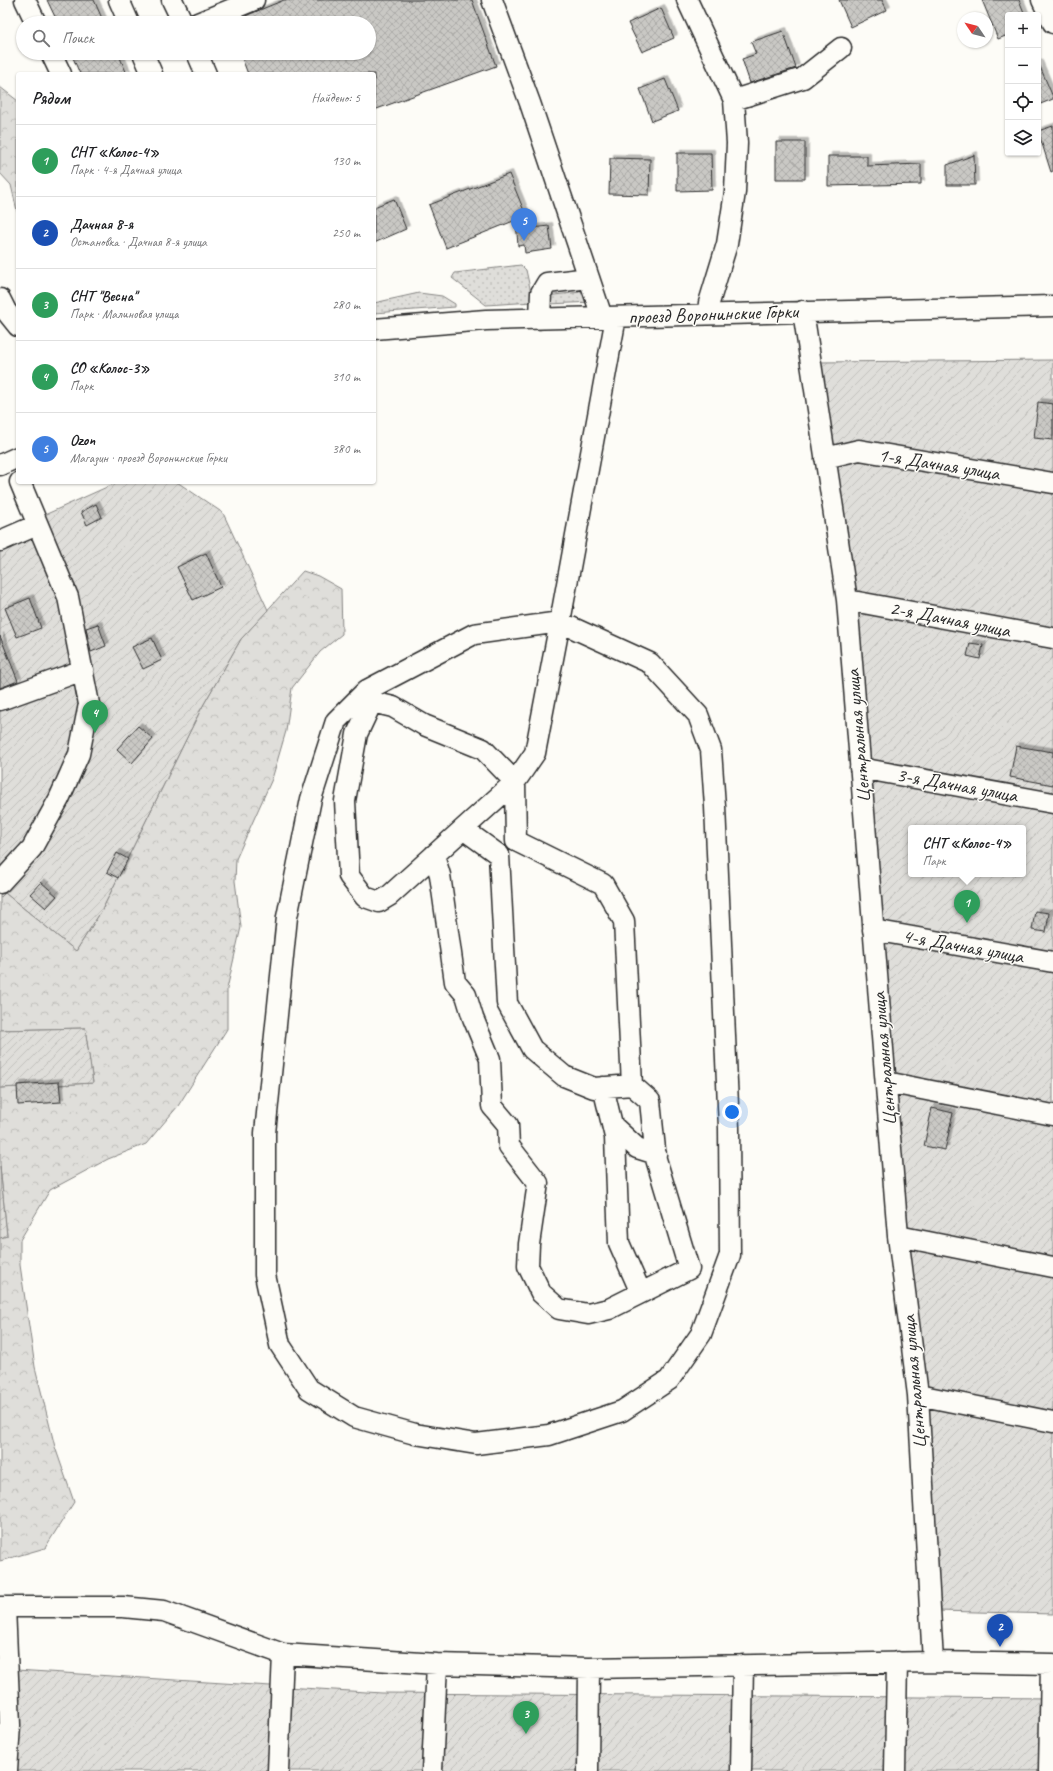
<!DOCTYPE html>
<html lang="ru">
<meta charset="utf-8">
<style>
:root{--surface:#fff;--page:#f6f6f6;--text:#202124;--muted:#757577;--line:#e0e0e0;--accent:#db2777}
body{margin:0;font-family:Caveat,sans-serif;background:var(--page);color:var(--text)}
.controls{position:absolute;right:12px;top:12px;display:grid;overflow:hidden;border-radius:4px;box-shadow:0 1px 3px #0004}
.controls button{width:36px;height:36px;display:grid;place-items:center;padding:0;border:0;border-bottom:1px solid var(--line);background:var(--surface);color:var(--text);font:20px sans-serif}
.compass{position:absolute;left:957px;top:12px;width:36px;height:36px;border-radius:50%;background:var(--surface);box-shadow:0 1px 3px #0004;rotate:305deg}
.you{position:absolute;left:732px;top:1112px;width:14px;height:14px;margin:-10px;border:3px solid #fff;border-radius:50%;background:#1a73e8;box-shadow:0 0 0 6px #1a73e833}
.badge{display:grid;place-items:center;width:26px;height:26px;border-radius:50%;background:var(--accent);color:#fff;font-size:13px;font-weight:700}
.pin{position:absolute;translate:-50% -33px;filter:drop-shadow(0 1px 2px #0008)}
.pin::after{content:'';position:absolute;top:21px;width:14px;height:12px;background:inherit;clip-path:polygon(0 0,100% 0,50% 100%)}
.popup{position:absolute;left:908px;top:825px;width:118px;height:52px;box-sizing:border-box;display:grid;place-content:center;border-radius:4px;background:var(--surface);filter:drop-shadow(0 1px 3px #0005);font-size:13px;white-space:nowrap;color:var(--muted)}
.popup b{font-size:15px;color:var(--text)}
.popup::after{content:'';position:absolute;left:50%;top:100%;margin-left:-8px;border:8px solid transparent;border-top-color:var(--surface)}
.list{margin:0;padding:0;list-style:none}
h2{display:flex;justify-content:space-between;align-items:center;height:52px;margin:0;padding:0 16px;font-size:17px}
h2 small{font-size:13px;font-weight:400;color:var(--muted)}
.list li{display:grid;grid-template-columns:26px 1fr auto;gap:12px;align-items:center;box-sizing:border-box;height:72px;padding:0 16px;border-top:1px solid var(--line)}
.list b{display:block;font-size:15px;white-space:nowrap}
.list p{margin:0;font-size:13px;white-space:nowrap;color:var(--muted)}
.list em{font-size:13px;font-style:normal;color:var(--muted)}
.icon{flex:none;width:22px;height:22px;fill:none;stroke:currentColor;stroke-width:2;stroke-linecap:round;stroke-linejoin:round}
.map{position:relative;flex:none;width:1053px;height:1771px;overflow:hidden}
.search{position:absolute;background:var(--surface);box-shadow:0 1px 3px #0004;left:16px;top:16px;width:360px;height:44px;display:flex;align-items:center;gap:10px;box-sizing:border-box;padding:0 14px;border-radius:22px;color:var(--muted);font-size:15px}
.panel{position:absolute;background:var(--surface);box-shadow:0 1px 3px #0004;left:16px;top:72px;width:360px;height:412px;border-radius:4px}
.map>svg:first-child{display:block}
.grass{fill:url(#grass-dots);stroke:#858482}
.forest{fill:url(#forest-crowns);stroke:#858482}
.garden{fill:url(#garden-furrows);stroke:#858482;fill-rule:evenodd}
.building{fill:url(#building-cross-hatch);stroke:#2b2b2b;filter:url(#shadow)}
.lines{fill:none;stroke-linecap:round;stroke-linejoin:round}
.minor-casing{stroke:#2b2b2b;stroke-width:23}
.minor{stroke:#fdfcf7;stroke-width:20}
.labels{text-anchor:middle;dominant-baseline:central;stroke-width:3;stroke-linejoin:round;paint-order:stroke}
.street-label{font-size:20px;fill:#2b2b2b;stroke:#fdfcf7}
</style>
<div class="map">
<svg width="1053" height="1771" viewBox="0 0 1053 1771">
<defs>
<pattern id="grass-dots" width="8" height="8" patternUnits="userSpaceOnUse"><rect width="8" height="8" fill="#dfdeda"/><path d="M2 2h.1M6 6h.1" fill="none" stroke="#c0bfbb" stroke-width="1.8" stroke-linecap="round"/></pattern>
<pattern id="forest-crowns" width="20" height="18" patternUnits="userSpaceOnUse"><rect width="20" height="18" fill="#dfdeda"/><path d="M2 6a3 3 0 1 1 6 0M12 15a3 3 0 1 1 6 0" fill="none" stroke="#c0bfbb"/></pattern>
<pattern id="garden-furrows" width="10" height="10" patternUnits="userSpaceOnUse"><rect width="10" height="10" fill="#dfdeda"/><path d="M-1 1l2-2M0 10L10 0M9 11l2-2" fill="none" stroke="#c0bfbb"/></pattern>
<pattern id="building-cross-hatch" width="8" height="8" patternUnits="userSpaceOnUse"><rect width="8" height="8" fill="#c9c8c4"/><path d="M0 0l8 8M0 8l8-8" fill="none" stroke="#adaca9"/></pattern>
<filter id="shadow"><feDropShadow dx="3.5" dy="-3.5" stdDeviation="0" flood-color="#0004"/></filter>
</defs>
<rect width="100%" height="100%" fill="#fdfcf7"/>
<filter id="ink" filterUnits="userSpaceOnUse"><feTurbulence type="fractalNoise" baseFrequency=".025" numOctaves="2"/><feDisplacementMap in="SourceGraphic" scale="8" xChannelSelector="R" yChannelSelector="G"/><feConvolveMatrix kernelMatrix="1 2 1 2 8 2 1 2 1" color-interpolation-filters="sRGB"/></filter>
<g filter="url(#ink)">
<path class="grass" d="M521,265l5,5 7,32 -47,3 -34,-27 3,-5z
M589,291l5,11 -46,2 -2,-8z
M419,293l23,3 13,8v3l-81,6v-10z"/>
<path class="forest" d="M0,87l18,14v114l-7,-30 -11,-12z
M303,571l15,5 23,13 1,45 -22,18 -28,36 -6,43 -14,48 -36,80 -1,22 6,46 -14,62v40l-49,77 -32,38 -38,15 -58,31 -30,50v25l15,102 20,80 19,55 -29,46 -45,13v-323l7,-2 -7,-70v-78l93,-5 -8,-55 -85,2v-132l5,-5 71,58 26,-41 99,-201 40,-70z"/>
<path class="garden" d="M1053,360v1254l-115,-3 -32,-384 -88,-865zM911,828h112v46h-112z
M118,482h59l46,31 45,97 -27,29 -40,70 -99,201 -26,41 -71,-58 -5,5v-363z
M85,1028l8,55 -93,5v-58z
M0,1166l7,70 -7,2z
M0,1669l382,24 671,5v73h-1053z"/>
<path class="building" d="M47,0h47l10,23h-46z
M284,0h188l24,66 -122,44v-36h-126l-8,-21h129v-30h-141z
M839,0h43l5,10 -36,17z
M982,0h37l6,15h-17v20l-10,4z
M661,8l13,30 -32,14 -14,-29z
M783,31l13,37 -46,15 -8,-24 14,-5 -5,-12z
M71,53h47l9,21h-47z
M1038,62l15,35v2l-15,6z
M665,79l13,32 -26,10 -12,-32z
M1053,126v45l-2,1 -13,-41z
M776,142h29v37h-29z
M677,153h34l1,37 -35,1z
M974,155l1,30h-28v-20z
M828,156h39v10l54,-2v20l-93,2z
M610,158l40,1 -1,36 -40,-1z
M509,174l22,54 18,-2 3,23 -27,4 -1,-8 -6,1 -2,-26 -70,28 -17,-43z
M394,199l12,30 -32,14v-36z
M1038,402l15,2v36l-19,-2z
M96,504l6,13 -15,8 -6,-13z
M206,553l15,34 -28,13 -16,-33z
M30,598l11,30 -24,9 -12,-29z
M98,624l8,22 -15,6 -5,-24z
M0,636l18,45 -18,7z
M152,638l10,22 -19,9 -11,-22z
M970,643l13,2 -3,14 -13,-3z
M138,726l15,13 -21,24 -15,-14z
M1016,746l37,6v33l-43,-8z
M117,853l11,6 -10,19 -11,-6z
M41,882l16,14 -11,12 -16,-14z
M1035,911l14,2 -3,19 -14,-2z
M59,1082l2,20 -43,3 -1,-20z
M932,1108l21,5 -8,37 -21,-4z"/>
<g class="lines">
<g class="minor-casing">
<path id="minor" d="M25,0l11,23
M119,0l10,23
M172,0l11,23
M492,0l38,103 59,175
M687,0l47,100 3,43 -2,49 -8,52 -18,59 -1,10
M1042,0l11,23
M198,23l56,-23
M51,53l10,21
M143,53l9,21
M197,53l9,21
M734,100l69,-22 38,-30
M0,299l6,12 12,15
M803,311l44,289 51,636 20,159 15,267
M616,317l-56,305 -25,131 -20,29 -126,114 -10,6 -14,-5 -16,-21 -4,-75 12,-67 15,-32 21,5 31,18 59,24 32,33 1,59 87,43 21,37 8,164
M540,319l1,-26 6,-10 42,-5 13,39
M374,329l112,-9 567,-14
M825,458l34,-8 194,33
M0,465l18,-8
M0,541l37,-16
M847,600l206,38
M560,622l90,41 48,52 13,35 4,56 14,322 1,127 -29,79 -32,46 -47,31 -73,24 -73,9 -61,-10 -61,-17 -45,-28 -29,-44 -15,-70v-142l22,-216 24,-118 25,-78 31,-31 107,-56z
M0,700l83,-30
M860,768l193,35
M434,855l6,20 15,107 11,13 7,23 17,41 2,47 16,19 1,21 29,37 -9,61 -1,22 13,27 18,16 29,5 21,-5 80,-40 -33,-110 -6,-58 -18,-16 -38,3 -30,-12 -32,-27 -25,-46 -8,-148 -36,-26
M0,883l32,-35 27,-49 20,-45 10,-50 -21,-107 -48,-115
M873,930l180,32
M886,1082l167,33
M603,1087l12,50 4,106 22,50
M612,1125l25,23 19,6
M898,1236l155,31
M918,1395l135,27
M0,1607h123l41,4 119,43 154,10 152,4 344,-6 120,2
M5,1607l5,118 -3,46
M278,1771l5,-117
M432,1771l5,-107
M588,1771l1,-103
M741,1771l2,-106
M895,1771l2,-109
M1049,1771l2,-107"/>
</g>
<use href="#minor" class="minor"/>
</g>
</g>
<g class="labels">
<g class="street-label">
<text transform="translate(713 314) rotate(-2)">проезд Воронинские Горки</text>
<text transform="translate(939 464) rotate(9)">1-я Дачная улица</text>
<text transform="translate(950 619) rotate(11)">2-я Дачная улица</text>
<text transform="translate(858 736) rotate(-95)">Центральная улица</text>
<text transform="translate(957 785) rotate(10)">3-я Дачная улица</text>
<text transform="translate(963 946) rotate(10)">4-я Дачная улица</text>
<text transform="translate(884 1059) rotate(-95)">Центральная улица</text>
<text transform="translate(914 1382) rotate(-95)">Центральная улица</text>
</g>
</g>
</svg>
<div class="controls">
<button>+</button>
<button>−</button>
<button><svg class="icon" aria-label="locate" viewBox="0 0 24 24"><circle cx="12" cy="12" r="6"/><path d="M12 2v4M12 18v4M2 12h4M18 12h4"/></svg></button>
<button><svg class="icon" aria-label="layers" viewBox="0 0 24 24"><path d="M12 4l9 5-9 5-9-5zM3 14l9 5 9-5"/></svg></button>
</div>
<svg class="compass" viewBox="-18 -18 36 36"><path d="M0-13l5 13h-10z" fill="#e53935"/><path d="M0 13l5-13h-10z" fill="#757577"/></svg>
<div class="you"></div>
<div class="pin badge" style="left:967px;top:923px;background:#2e9e5b">1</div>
<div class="popup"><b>СНТ «Колос-4»</b>Парк</div>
<div class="pin badge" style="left:1000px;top:1647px;background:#1a4fb4">2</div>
<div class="pin badge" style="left:526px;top:1734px;background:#2e9e5b">3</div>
<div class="pin badge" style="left:95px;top:733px;background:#2e9e5b">4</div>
<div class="pin badge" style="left:524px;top:241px;background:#3f7fe0">5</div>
<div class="search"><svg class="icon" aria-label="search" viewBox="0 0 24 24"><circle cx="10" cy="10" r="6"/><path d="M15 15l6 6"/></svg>Поиск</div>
<section class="panel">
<h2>Рядом<small>Найдено: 5</small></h2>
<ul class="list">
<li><span class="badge" style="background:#2e9e5b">1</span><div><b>СНТ «Колос-4»</b><p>Парк · 4-я Дачная улица</p></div><em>130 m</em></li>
<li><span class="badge" style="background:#1a4fb4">2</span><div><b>Дачная 8-я</b><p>Остановка · Дачная 8-я улица</p></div><em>250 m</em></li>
<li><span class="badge" style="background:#2e9e5b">3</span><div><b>СНТ &quot;Весна&quot;</b><p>Парк · Малиновая улица</p></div><em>280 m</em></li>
<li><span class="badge" style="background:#2e9e5b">4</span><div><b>СО «Колос-3»</b><p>Парк</p></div><em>310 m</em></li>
<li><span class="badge" style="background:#3f7fe0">5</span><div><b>Ozon</b><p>Магазин · проезд Воронинские Горки</p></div><em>380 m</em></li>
</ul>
</section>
</div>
